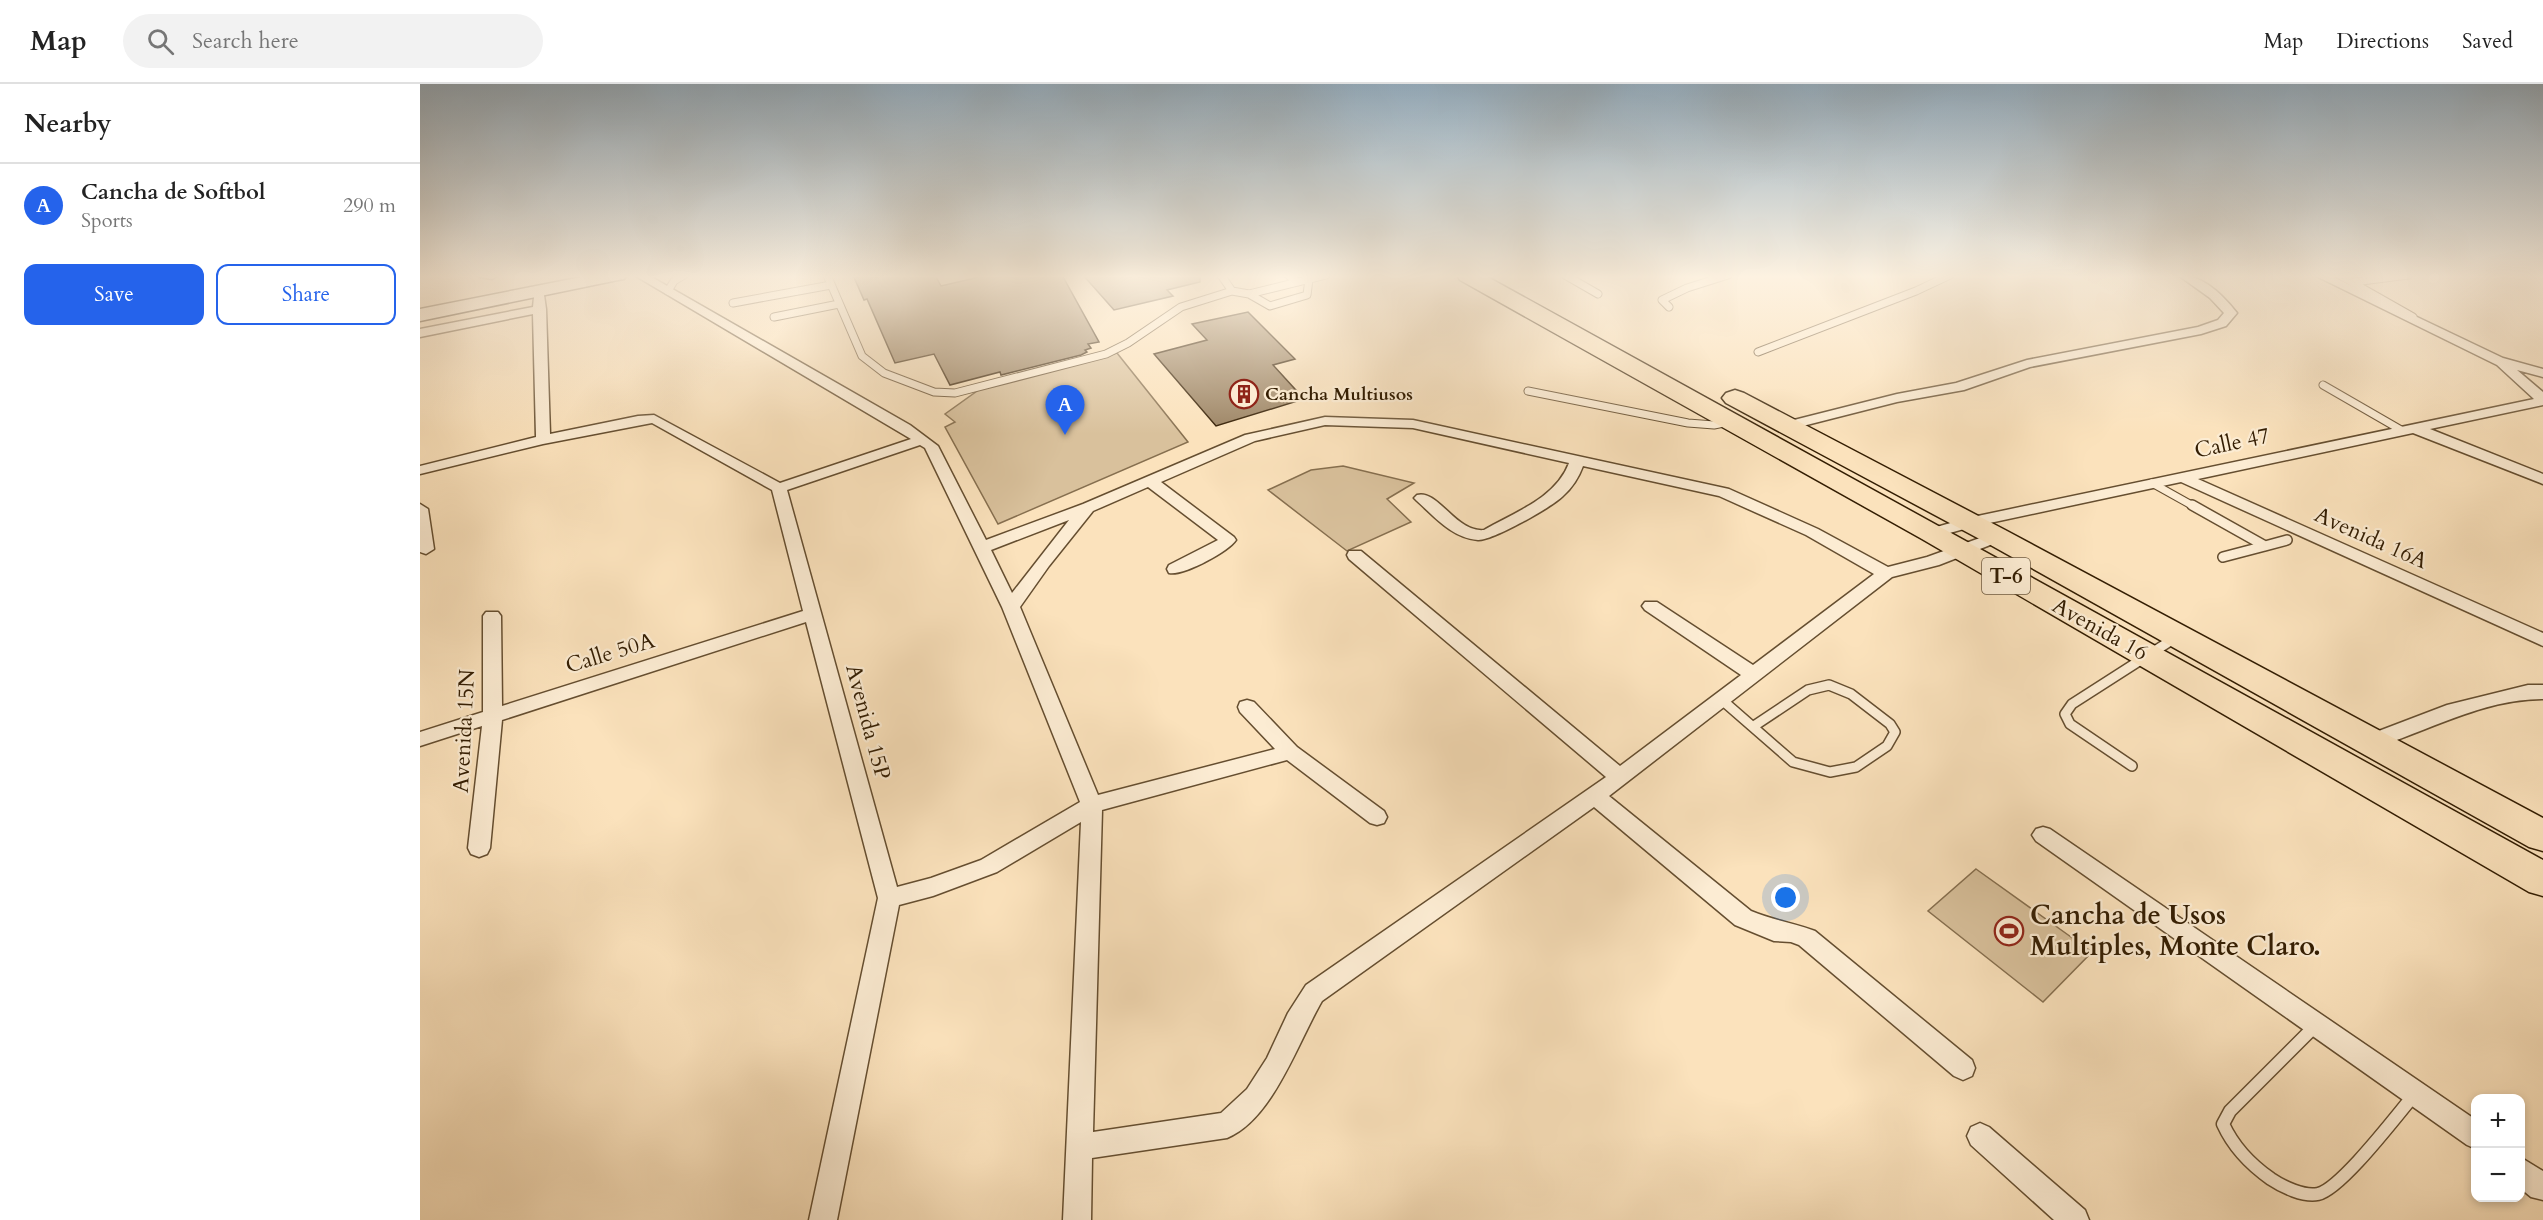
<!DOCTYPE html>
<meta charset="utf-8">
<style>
:root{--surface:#fff;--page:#f2f2f2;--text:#222;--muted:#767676;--line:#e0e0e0;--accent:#2563eb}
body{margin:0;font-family:Cardo,serif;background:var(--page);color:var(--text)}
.controls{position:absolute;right:18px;bottom:18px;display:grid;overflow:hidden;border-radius:12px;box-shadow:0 3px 9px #0003}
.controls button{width:54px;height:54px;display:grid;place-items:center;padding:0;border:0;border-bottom:2px solid var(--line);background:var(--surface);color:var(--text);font:30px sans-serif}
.you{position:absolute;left:1366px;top:814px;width:21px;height:21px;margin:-15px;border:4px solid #fff;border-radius:50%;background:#1a73e8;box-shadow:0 0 0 9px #1a73e833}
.badge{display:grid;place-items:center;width:39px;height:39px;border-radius:50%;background:var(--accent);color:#fff;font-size:20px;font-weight:700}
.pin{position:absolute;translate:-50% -50px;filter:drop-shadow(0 2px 3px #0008)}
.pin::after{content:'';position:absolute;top:32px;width:21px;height:18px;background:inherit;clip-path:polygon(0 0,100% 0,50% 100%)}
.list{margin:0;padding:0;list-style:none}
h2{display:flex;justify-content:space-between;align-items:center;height:78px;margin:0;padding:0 24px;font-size:26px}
h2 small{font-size:20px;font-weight:400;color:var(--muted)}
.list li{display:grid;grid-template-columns:39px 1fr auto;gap:18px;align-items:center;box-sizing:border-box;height:84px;padding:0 24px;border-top:2px solid var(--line)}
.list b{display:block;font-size:22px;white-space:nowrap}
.list p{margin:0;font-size:20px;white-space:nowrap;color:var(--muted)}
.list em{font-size:20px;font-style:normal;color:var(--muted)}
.actions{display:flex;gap:12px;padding:18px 24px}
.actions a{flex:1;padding:14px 0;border:2px solid var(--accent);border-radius:12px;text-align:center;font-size:21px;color:var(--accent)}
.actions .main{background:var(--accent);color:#fff}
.icon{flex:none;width:33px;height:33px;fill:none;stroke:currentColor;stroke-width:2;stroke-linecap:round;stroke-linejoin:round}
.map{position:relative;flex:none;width:2123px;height:1136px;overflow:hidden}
header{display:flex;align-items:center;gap:36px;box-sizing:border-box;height:84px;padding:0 30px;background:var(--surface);border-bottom:2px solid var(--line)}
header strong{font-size:28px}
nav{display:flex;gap:33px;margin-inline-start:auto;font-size:21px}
.search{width:420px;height:54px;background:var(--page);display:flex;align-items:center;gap:15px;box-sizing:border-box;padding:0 21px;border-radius:33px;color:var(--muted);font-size:22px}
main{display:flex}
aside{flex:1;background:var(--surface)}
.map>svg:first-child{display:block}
.green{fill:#d9c19c;stroke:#866f4f;stroke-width:1.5}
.building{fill:#9b8363;stroke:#331d02;stroke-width:1.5}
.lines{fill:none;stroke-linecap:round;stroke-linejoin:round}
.lane-far2-casing{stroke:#654e30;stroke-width:9}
.lane-far1-casing{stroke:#654e30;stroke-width:12}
.lane-casing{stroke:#654e30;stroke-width:15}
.street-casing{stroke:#654e30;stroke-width:3}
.secondary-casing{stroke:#331d02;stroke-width:3}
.highway-casing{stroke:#331d02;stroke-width:3}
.lane-far2{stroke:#fcecd3;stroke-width:7}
.lane-far1{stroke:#fcecd3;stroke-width:9}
.lane{stroke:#fcecd3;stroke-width:12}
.street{fill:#fcecd3;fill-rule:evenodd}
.secondary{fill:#fcecd3;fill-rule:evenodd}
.highway{fill:#fbe2bc;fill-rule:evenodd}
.labels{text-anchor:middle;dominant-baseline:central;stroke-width:4.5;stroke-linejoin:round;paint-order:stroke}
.far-poi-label{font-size:18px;font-weight:bold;fill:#331d02;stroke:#fcecd3;text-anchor:start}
.shield{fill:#fcecd3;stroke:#6f5b41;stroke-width:1.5}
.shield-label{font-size:21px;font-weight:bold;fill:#331d02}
.street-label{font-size:22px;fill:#331d02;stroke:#fcecd3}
.near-poi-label{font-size:27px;font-weight:bold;fill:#331d02;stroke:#fcecd3;text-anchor:start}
</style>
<header>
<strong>Map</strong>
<div class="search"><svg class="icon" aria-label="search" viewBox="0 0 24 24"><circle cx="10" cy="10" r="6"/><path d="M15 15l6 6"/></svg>Search here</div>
<nav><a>Map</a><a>Directions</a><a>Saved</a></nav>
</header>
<main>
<aside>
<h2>Nearby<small></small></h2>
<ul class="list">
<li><span class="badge">A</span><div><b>Cancha de Softbol</b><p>Sports</p></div><em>290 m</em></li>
</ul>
<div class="actions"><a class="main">Save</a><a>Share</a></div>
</aside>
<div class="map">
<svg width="2123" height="1136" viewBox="0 0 2123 1136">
<rect width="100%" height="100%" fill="#fbe2bc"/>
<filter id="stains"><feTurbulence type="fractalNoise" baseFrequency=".00333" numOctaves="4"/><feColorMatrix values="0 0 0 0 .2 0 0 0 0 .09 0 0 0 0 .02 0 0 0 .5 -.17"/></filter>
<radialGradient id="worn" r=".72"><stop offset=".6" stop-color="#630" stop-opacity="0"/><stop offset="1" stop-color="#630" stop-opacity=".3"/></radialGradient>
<path class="green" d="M697,269l71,89 -190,82 -53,-97 10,-5 -10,-8 35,-25z
M923,382l71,17 -27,16 24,23 -64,29 -79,-61 43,-20z
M1556,785l116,83 -49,50 -115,-91z"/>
<path class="building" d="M433,191h82l6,11 47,-11h74l37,67 -11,2 3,4 -6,2 2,2 -6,3 -80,20 -1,-3 -50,13 -16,-31 -39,9 -28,-64 -3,1z
M663,191h117v7l-33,8 6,6 -59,14z
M828,228l47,47 -22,6 31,34 -88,27 -62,-72 53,-14 -15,-16z"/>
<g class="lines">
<g class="lane-far2-casing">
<path id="lane-far2" d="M407,191l35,81 22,17 50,19 21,1 151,-39 22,-11 53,-36 51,-16
M801,191l11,16 17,3 77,-19
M868,191l10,7
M1145,191l33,19
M1919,191l74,42
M1934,198l54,-7
M248,207l6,-10 10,-6
M829,210l21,12 37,-11 2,-16
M313,219l98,-18
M1249,223l-7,-7 25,-12 41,-13
M354,233l65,-13
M1338,268l158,-61 34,-16
M1903,301l78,45
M1108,307l160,32 26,2 15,-3
M1732,399l43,24"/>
</g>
<g class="lane-far1-casing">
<path id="lane-far1" d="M1772,421l73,41 22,-6
M1803,473l42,-11
M1302,616l71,62 37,10 26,-5 31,-21 8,-14 -5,-8 -39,-30 -22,-9 -21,5 -54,36
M1712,682l-62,-42 -5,-10 7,-10 103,-66"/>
</g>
<g class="lane-casing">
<path id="lane" d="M1896,941l-86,86 -7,13c10,22 28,41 48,55 12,8 33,18 47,15 23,-5 79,-79 96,-99"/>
</g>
<g class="street-casing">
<path id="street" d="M58,191h20l-6,4 -12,-2z
M214,191h14l262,150 28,21 48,94 97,-36 162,-69 80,-18 88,3 316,69 89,40 70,38 39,-10 64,-23h12l2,3 -2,3 -64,25 -47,12 -283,219 142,115c21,9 43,12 64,20l157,129 3,8 -3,8 -9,4 -9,-4 -155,-131 -8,-3 -17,-1 -39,-16 -141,-118 -272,194c-24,41 -49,118 -95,137l-135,20 -1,62h-28l18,-398 -84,50 -64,24 -34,9 -62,315h-28l69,-322 -72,-276 -304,98 -12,128 -3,6 -8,3 -8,-3 -3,-6 14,-122 -62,20v-14l63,-20v-96l3,-4h12l3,4 1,90 301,-95 -31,-121 -120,-67 -109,21 -123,30v-8l116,-29 -3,-123 -113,23v-8l113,-22 2,-19h8l3,21 4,125 88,-18 16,-1 126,68 131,-44zM905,341l88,3 156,35c-13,35 -54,49 -85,67 -28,3 -46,-41 -67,-35l-3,3 3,3c18,16 35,37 61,39 14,1 74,-33 85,-44 9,-8 16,-19 20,-30l136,30 87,39 68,39 -121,91 -96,-63h-12l-3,4 3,4 96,65 -121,91 -259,-215h-12l-2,4 2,4 257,218 -300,208 -18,28 -21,45 -20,31 -26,24 -128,19 9,-322 185,-50 83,63 7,2 7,-2 3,-6 -3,-6 -87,-64 -43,-45 -7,-2 -7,2 -2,5 2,5 35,37 -177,46 -78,-188 29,-41 44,-55 55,-24 70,53 -49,25 -2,4 2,4c14,3 59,-21 67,-33l-2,-3 -73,-55 94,-41zM500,361l5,3 77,159 78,195 -99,58 -50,18 -34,9 -110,-397zM649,436l-57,73 -21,-43z
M1758,191c24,-1 45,20 59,38l-11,13 -25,8 -171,33 -66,23 -67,12 -110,28 -7,-4 2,-3 115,-29 59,-11 71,-23 171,-33 20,-7 6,-7 -14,-15z
M1894,191h15l174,83 40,11v8l-26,-7 26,22v13l-113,24 113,45v10l-130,-51 -215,46 345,154v13l-362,-164 -210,45 -39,11 -8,-5 2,-3 42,-12 566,-119 -37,-34z
M0,420l8,5 6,40 -8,5 -6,-2z
M2108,601h15v14c-61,0 -116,33 -173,50l-7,-2 -3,-5 3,-5 84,-32z
M1623,743l7,2 426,291v29l-9,-4 -431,-304 -4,-6 4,-6z
M1560,1039l9,4 96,83 4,10h-35l-83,-75 -4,-9 4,-9z
M2100,1073l23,14v29l-12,-3 -11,-9z"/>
</g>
<g class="secondary-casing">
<path id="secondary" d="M172,191h35l-3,4 -6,1 -198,41v-12z"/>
</g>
<g class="highway-casing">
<path id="highway" d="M1037,191h27l1059,585v36l-14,-4 -607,-353 -462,-259z
M1315,306l9,3 263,138 536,287v33l-14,-4 -542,-304 -261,-140 -4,-5 4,-5z"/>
</g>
<use href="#lane-far2" class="lane-far2"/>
<use href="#lane-far1" class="lane-far1"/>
<use href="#lane" class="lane"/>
<use href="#street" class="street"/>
<use href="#secondary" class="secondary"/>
<use href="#highway" class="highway"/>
</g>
<linearGradient id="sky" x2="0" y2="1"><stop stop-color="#94acbd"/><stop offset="0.55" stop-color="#fdf2e1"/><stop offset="1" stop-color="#fdf2e1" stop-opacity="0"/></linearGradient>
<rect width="2123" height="350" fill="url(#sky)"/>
<defs>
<g id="building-ring" transform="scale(1.5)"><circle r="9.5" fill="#fcecd3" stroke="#8f2418" stroke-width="1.5"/><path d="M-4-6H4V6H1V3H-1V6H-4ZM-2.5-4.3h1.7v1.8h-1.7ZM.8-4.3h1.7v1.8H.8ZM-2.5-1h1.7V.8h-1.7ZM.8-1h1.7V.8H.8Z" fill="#8f2418"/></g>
<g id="stadium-ring" transform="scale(1.5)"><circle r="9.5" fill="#fcecd3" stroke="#8f2418" stroke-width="1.5"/><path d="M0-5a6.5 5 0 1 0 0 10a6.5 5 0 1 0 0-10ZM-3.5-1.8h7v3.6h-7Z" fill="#8f2418"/></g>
</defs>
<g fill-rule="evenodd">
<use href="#building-ring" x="824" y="310"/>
<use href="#stadium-ring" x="1589" y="847"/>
</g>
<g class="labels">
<g class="far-poi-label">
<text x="845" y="310">Cancha Multiusos</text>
</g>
<rect class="shield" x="1562" y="474" width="48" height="36" rx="4.5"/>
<g class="shield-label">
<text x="1586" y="492">T-6</text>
</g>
<g class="street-label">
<text transform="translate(1812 359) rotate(-12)">Calle 47</text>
<text transform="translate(1951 454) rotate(24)">Avenida 16A</text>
<text transform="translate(1680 545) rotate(29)">Avenida 16</text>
<text transform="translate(190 569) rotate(-17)">Calle 50A</text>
<text transform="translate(448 638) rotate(75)">Avenida 15P</text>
<text transform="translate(44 647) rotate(-87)">Avenida 15N</text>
</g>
<g class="near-poi-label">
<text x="1610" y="831">Cancha de Usos<tspan x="1610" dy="31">Multiples, Monte Claro.</tspan></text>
</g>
</g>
<rect width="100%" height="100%" filter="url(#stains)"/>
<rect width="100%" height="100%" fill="url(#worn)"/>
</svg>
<div class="controls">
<button>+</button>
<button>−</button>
</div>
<div class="you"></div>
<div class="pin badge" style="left:645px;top:351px">A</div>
</div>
</main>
